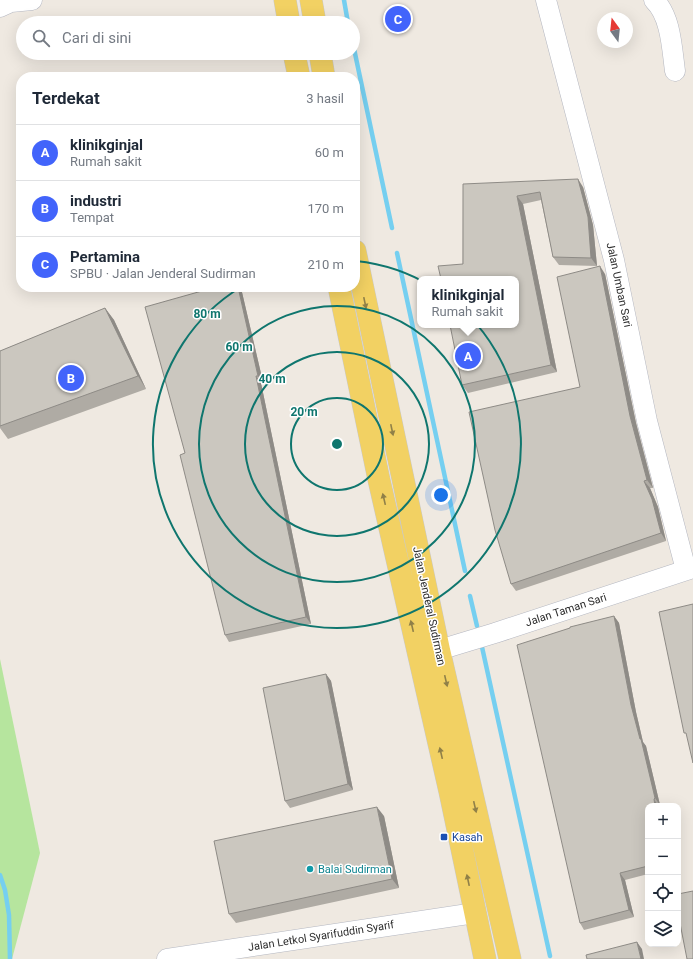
<!DOCTYPE html>
<html lang="id">
<meta charset="utf-8">
<style>
:root{--surface:#fff;--page:#f6f6f7;--text:#1f2937;--muted:#747a83;--line:#e0e1e3;--accent:#4264fb}
body{margin:0;font-family:Roboto,sans-serif;background:var(--page);color:var(--text)}
.controls{position:absolute;right:12px;bottom:12px;display:grid;overflow:hidden;border-radius:8px;box-shadow:0 4px 16px #0002}
.controls button{width:36px;height:36px;display:grid;place-items:center;padding:0;border:0;border-bottom:1px solid var(--line);background:var(--surface);color:var(--text);font:20px sans-serif}
.compass{position:absolute;left:597px;top:12px;width:36px;height:36px;border-radius:50%;background:var(--surface);box-shadow:0 4px 16px #0002;rotate:345deg}
.you{position:absolute;left:441px;top:495px;width:14px;height:14px;margin:-10px;border:3px solid #fff;border-radius:50%;background:#1a73e8;box-shadow:0 0 0 6px #1a73e833}
.badge{display:grid;place-items:center;width:26px;height:26px;border-radius:50%;background:var(--accent);color:#fff;font-size:13px;font-weight:700}
.pin{position:absolute;translate:-50% -50%;border:2px solid #fff;box-shadow:0 1px 4px #0006}
.popup{position:absolute;left:417px;top:276px;width:102px;height:52px;box-sizing:border-box;display:grid;place-content:center;border-radius:8px;background:var(--surface);filter:drop-shadow(0 1px 3px #0005);font-size:13px;white-space:nowrap;color:var(--muted)}
.popup b{font-size:15px;color:var(--text)}
.popup::after{content:'';position:absolute;left:50%;top:100%;margin-left:-8px;border:8px solid transparent;border-top-color:var(--surface)}
.list{margin:0;padding:0;list-style:none}
h2{display:flex;justify-content:space-between;align-items:center;height:52px;margin:0;padding:0 16px;font-size:17px}
h2 small{font-size:13px;font-weight:400;color:var(--muted)}
.list li{display:grid;grid-template-columns:26px 1fr auto;gap:12px;align-items:center;box-sizing:border-box;height:56px;padding:0 16px;border-top:1px solid var(--line)}
.list b{display:block;font-size:15px;white-space:nowrap}
.list p{margin:0;font-size:13px;white-space:nowrap;color:var(--muted)}
.list em{font-size:13px;font-style:normal;color:var(--muted)}
.icon{flex:none;width:22px;height:22px;fill:none;stroke:currentColor;stroke-width:2;stroke-linecap:round;stroke-linejoin:round}
.map{position:relative;flex:none;width:693px;height:959px;overflow:hidden}
.search{position:absolute;background:var(--surface);box-shadow:0 4px 16px #0002;left:16px;top:16px;width:344px;height:44px;display:flex;align-items:center;gap:10px;box-sizing:border-box;padding:0 14px;border-radius:22px;color:var(--muted);font-size:15px}
.panel{position:absolute;background:var(--surface);box-shadow:0 4px 16px #0002;left:16px;top:72px;width:344px;height:220px;border-radius:16px}
.map>svg:first-child{display:block}
.green{fill:#b6e59e}
.lines{fill:none;stroke-linecap:round;stroke-linejoin:round}
.stream{stroke:#75cff0;stroke-width:4.5}
.minor-casing{stroke:#b4b7c1;stroke-width:21}
.major-casing{stroke:#c9c9c9;stroke-width:23}
.minor{stroke:#fff;stroke-width:20}
.major{stroke:#f2d163;stroke-width:22}
.wall{fill:#afaba4}
.shaded-wall{fill:#8e8b86}
.building{fill:#cbc7bf;stroke:#8e8b86}
.oneway{fill:#908048}
.ring{fill:none;stroke:#0f766e;stroke-width:2}
.transit-dot{fill:#1a4fb4;stroke:#fff;stroke-width:1.5}
.culture-dot{fill:#0f9aa8;stroke:#fff;stroke-width:1.5}
.labels{text-anchor:middle;dominant-baseline:central;stroke-width:3;stroke-linejoin:round;paint-order:stroke}
.street-label{font-size:11px;fill:#2e2e2e;stroke:#fff}
.transit-label{font-size:11px;fill:#164399;stroke:#fff;text-anchor:start}
.culture-label{font-size:11px;fill:#0d838f;stroke:#fff;text-anchor:start}
.centre{fill:#0f766e;stroke:#fff;stroke-width:2}
.ring-label{font-size:12px;text-anchor:middle;font-weight:bold;fill:#0f766e;stroke:#fff;stroke-width:3;stroke-linejoin:round;paint-order:stroke}
</style>
<div class="map">
<svg width="693" height="959" viewBox="0 0 693 959">
<rect width="100%" height="100%" fill="#efe9e1"/>
<path class="green" d="M0,659l40,194 -28,106h-12z"/>
<g class="lines">
<path class="stream" d="M344,0l4,23
M353,44l39,184
M397,253l68,318
M470,596l7,30
M482,647l68,309
M0,875l5,15 4,25 1,44"/>
<g class="minor-casing">
<path id="minor" d="M546,0l68,260 33,161 39,149
M654,0c17,16 18,49 21,71
M0,7l11,-5 21,-2
M439,650l56,-17 198,-65
M167,959l308,-46"/>
</g>
<g class="major-casing">
<path id="major" d="M285,0l4,23
M311,0l4,23
M294,53l5,24
M320,53l4,24
M355,251l84,399 71,309
M339,287l40,193 71,312 35,167"/>
</g>
<use href="#minor" class="minor"/>
<use href="#major" class="major"/>
</g>
<path class="wall" d="M463,184l120,3 10,38 4,41 -38,-1 -6,-8 -12,-57 -18,4 34,168 -89,21 -6,-8z
M605,274l31,149 17,65h-3l8,19 8,34 -150,50 -5,-7 69,-197z
M216,287h25v1l22,94 -2,1 50,241 -82,18 -4,-7z
M105,308l9,12 32,69 -138,50 -8,-11v-77z
M614,616l5,7 17,89 7,30 3,4 14,59 -12,1v68l-23,6 9,37 -50,13 -4,-7z
M326,674l5,7 22,109 -63,18 -5,-7z
M384,816l15,72 -163,35 -7,-9z"/>
<path class="shaded-wall" d="M578,179l5,8 10,38 4,41 -6,-8z
M517,196l6,8 34,168 -6,-7z
M600,266l5,8 31,149 17,65 -6,-8 -17,-64z
M238,287h3v1l22,94 -5,-6z
M105,308l9,12 32,69 -8,-13z
M256,376l5,7 50,241 -5,-7z
M644,481l6,7 8,19 8,34 -5,-8z
M614,616l5,7 17,89 7,30 3,4 14,59 -5,-7 -15,-59 -9,-34z
M326,674l5,7 22,109 -5,-6z
M654,799l4,7h-3z
M377,807l7,9 15,72 -7,-9z
M620,873l5,7 9,37 -5,-7z
M637,942l5,7 2,10h-3z"/>
<path class="building" d="M578,179l10,38 3,41 -38,-1 -13,-65 -23,4 34,169 -89,20 -12,-60h66v-46h-75l-3,-13 25,-2v-80z
M600,266l30,150 17,64 -3,1 8,18 9,34 -150,51 -16,-54 -26,-118 111,-25 -23,-110z
M216,287h22l20,89h-2l50,241 -81,18 -45,-180 5,-2 -40,-146z
M105,308l33,68 -138,50v-75z
M693,604v159l-7,-30h-2l-25,-121z
M614,616l17,89 9,34h1l14,59 -1,1 1,7h-7v60l-28,7 9,37 -49,13 -63,-278 53,-17v-1z
M326,674l22,110 -63,17 -22,-113z
M377,807l15,72 -163,35 -15,-73z
M693,891v68h-6l-9,-46v-19z
M637,942l4,17h-54l-1,-4z"/>
<defs><path id="oneway-solid" d="M-6-.8H1V-3.2L6.5 0L1 3.2V.8H-6Z"/></defs>
<g class="oneway">
<use href="#oneway-solid" transform="translate(365 303) rotate(78)"/>
<use href="#oneway-solid" transform="translate(392 430) rotate(78)"/>
<use href="#oneway-solid" transform="translate(384 499) rotate(-103)"/>
<use href="#oneway-solid" transform="translate(412 626) rotate(-103)"/>
<use href="#oneway-solid" transform="translate(446 681) rotate(77)"/>
<use href="#oneway-solid" transform="translate(441 753) rotate(-103)"/>
<use href="#oneway-solid" transform="translate(475 807) rotate(77)"/>
<use href="#oneway-solid" transform="translate(468 880) rotate(-102)"/>
</g>
<g class="ring">
<circle cx="337" cy="444" r="46"/>
<circle cx="337" cy="444" r="92"/>
<circle cx="337" cy="444" r="138"/>
<path d="M356 261A184 184 0 1 1 241 287"/>
</g>
<rect class="transit-dot" x="440" y="833" width="8" height="8" rx="2"/>
<circle class="culture-dot" cx="310" cy="869" r="4"/>
<g class="labels">
<g class="street-label">
<text transform="translate(619 285) rotate(78)">Jalan Umban Sari</text>
<text transform="translate(429 606) rotate(78)">Jalan Jenderal Sudirman</text>
<text transform="translate(566 610) rotate(-18)">Jalan Taman Sari</text>
<text transform="translate(321 936) rotate(-9)">Jalan Letkol Syarifuddin Syarif</text>
</g>
<g class="transit-label">
<text x="452" y="837">Kasah</text>
</g>
<g class="culture-label">
<text x="318" y="869">Balai Sudirman</text>
</g>
</g>
<circle cx="337" cy="444" r="6" class="centre"/>
<g class="ring-label">
<text x="207" y="318">80 m</text>
<text x="239" y="351">60 m</text>
<text x="272" y="383">40 m</text>
<text x="304" y="416">20 m</text>
</g>
</svg>
<div class="controls">
<button>+</button>
<button>−</button>
<button><svg class="icon" aria-label="locate" viewBox="0 0 24 24"><circle cx="12" cy="12" r="6"/><path d="M12 2v4M12 18v4M2 12h4M18 12h4"/></svg></button>
<button><svg class="icon" aria-label="layers" viewBox="0 0 24 24"><path d="M12 4l9 5-9 5-9-5zM3 14l9 5 9-5"/></svg></button>
</div>
<svg class="compass" viewBox="-18 -18 36 36"><path d="M0-13l5 13h-10z" fill="#e53935"/><path d="M0 13l5-13h-10z" fill="#747a83"/></svg>
<div class="you"></div>
<div class="pin badge" style="left:468px;top:356px">A</div>
<div class="popup"><b>klinikginjal</b>Rumah sakit</div>
<div class="pin badge" style="left:71px;top:378px">B</div>
<div class="pin badge" style="left:398px;top:19px">C</div>
<div class="search"><svg class="icon" aria-label="search" viewBox="0 0 24 24"><circle cx="10" cy="10" r="6"/><path d="M15 15l6 6"/></svg>Cari di sini</div>
<section class="panel">
<h2>Terdekat<small>3 hasil</small></h2>
<ul class="list">
<li><span class="badge">A</span><div><b>klinikginjal</b><p>Rumah sakit</p></div><em>60 m</em></li>
<li><span class="badge">B</span><div><b>industri</b><p>Tempat</p></div><em>170 m</em></li>
<li><span class="badge">C</span><div><b>Pertamina</b><p>SPBU · Jalan Jenderal Sudirman</p></div><em>210 m</em></li>
</ul>
</section>
</div>
